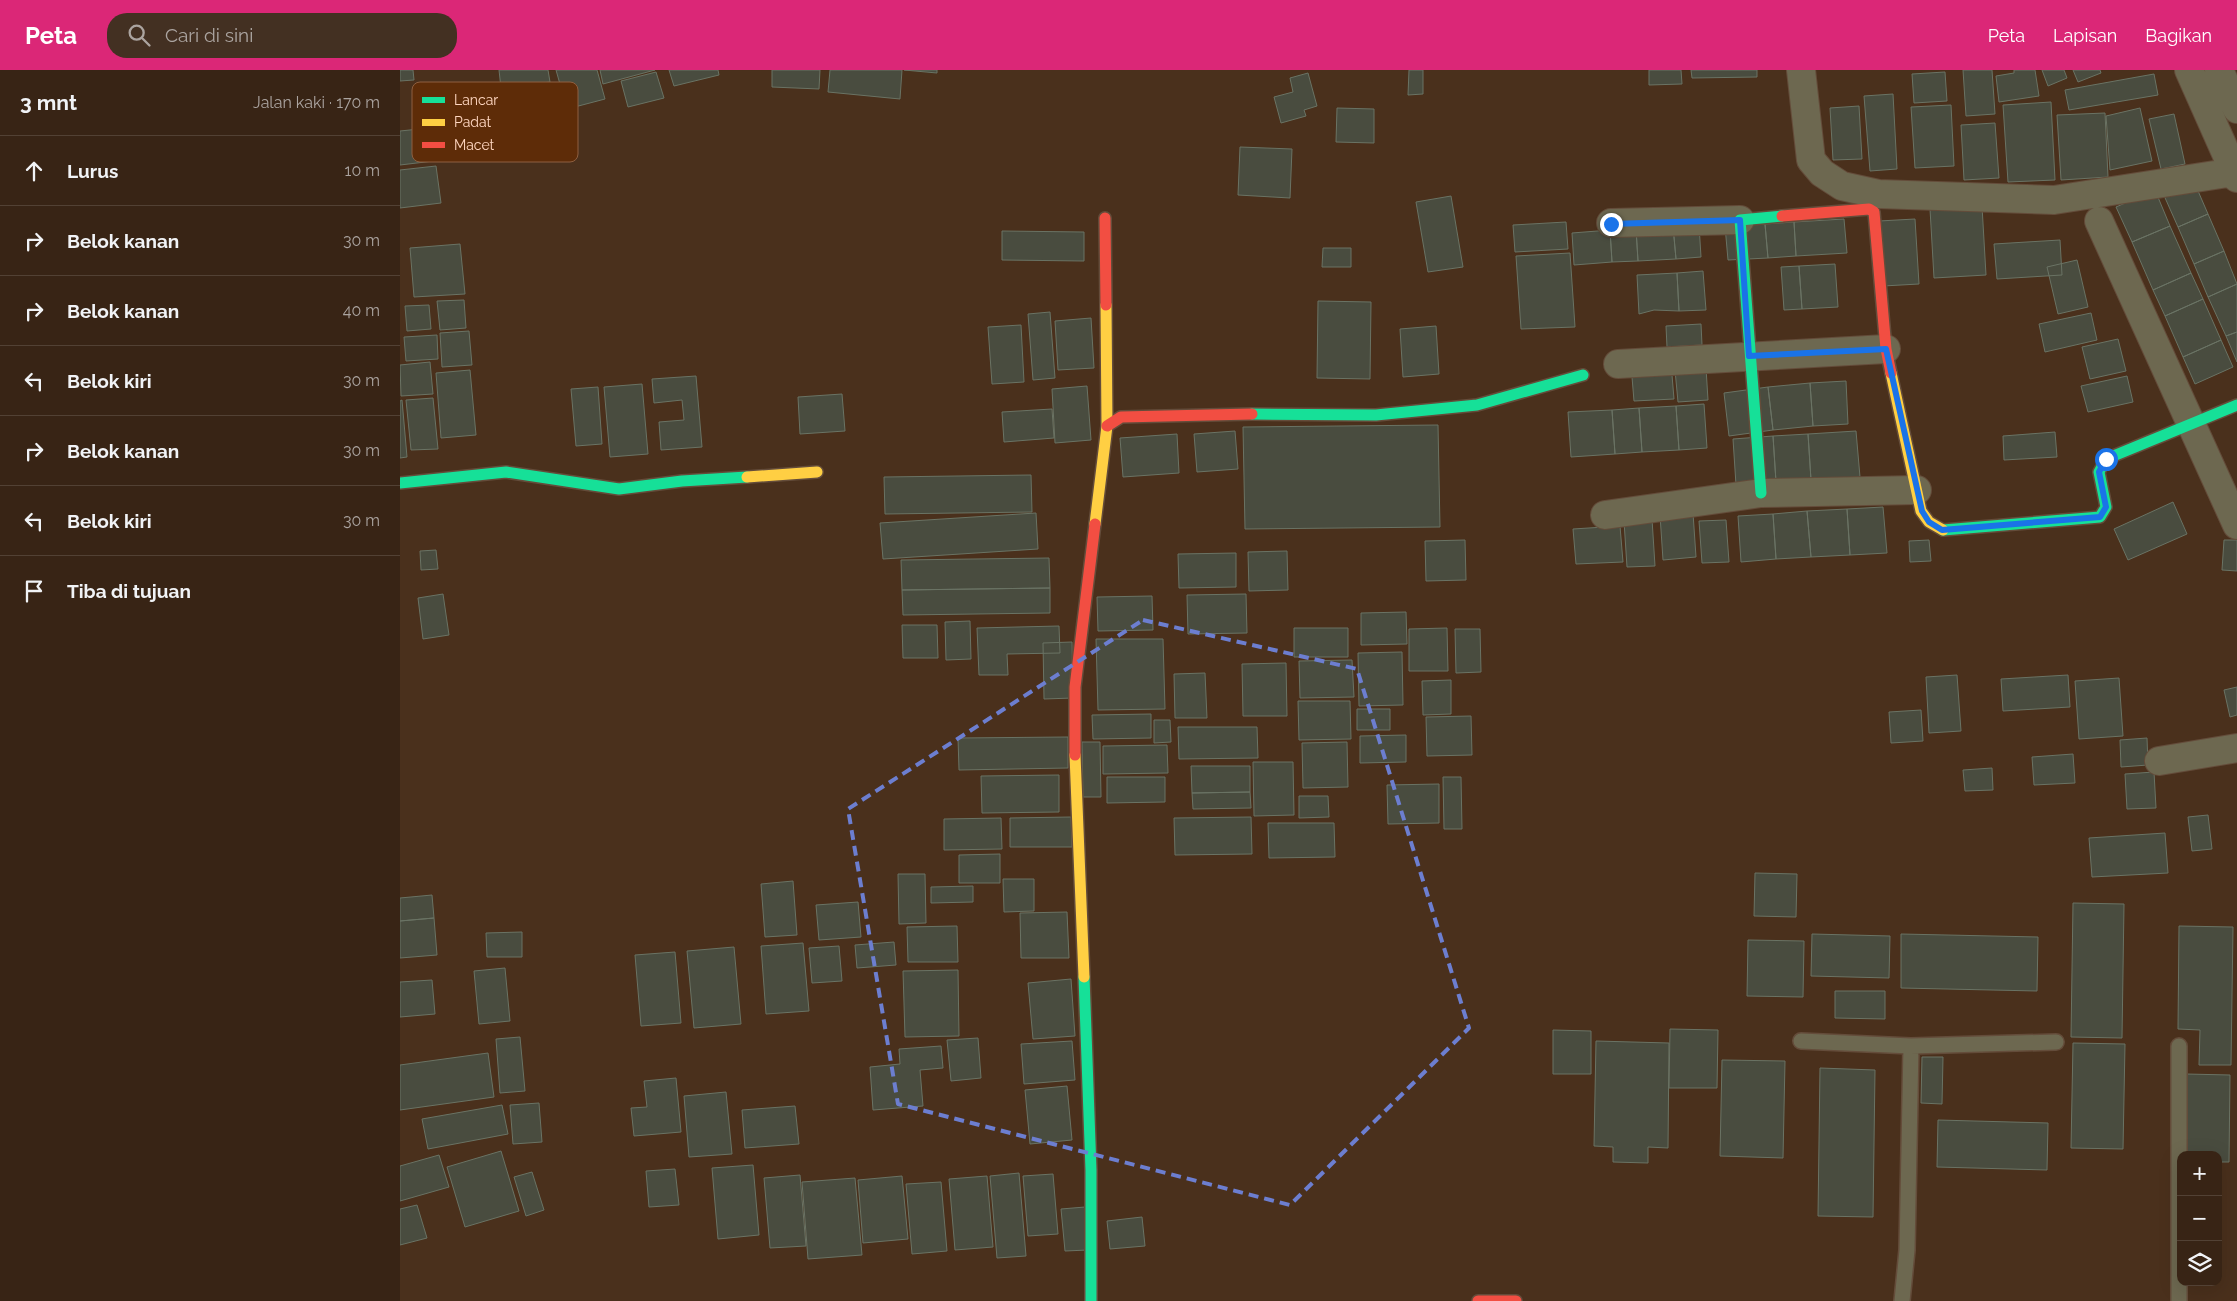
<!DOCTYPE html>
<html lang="id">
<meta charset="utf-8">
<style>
:root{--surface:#382415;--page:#433022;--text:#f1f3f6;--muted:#aba4a0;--line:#524134;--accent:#db2777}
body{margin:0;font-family:Raleway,sans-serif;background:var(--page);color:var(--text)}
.controls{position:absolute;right:15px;bottom:15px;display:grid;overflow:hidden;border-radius:10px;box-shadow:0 5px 20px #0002}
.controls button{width:45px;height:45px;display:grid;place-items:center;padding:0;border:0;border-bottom:1px solid var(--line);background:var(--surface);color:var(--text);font:25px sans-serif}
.stop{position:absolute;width:15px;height:15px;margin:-11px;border:4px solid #1a73e8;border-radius:50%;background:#fff}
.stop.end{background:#1a73e8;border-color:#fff;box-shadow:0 1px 5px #0008}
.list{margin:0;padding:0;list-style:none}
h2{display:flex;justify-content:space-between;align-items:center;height:65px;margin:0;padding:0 20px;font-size:21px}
h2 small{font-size:16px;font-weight:400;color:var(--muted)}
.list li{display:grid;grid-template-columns:32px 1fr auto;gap:15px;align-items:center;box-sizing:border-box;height:70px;padding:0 20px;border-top:1px solid var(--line)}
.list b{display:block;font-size:19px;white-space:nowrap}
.list em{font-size:16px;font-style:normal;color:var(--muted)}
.icon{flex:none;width:28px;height:28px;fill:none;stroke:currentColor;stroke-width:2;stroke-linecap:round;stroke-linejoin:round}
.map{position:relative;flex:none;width:1837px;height:1231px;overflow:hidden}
header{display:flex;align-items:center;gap:30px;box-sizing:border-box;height:70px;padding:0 25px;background:var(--accent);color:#fff}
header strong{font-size:24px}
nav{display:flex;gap:28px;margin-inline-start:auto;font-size:18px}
.search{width:350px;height:45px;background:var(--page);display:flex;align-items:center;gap:12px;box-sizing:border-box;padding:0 18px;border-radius:20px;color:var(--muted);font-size:19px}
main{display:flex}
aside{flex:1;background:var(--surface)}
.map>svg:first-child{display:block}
.building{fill:#494c3f;stroke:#6a7364}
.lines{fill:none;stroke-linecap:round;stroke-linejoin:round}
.lane-casing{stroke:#644c3a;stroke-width:18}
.street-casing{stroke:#644c3a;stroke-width:30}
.fast-casing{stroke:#644c3a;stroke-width:14}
.slow-casing{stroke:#644c3a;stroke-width:14}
.jam-casing{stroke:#644c3a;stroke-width:14}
.lane{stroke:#6d6850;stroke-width:15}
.street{stroke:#6d6850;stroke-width:28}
.fast{stroke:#16e098;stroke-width:11}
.slow{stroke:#ffcf43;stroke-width:11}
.jam{stroke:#f24e42;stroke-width:11}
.route{stroke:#1a73e8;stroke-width:6}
.marked{fill:none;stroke:#6c7ed0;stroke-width:4;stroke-dasharray:10 6;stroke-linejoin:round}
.key{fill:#5e2c08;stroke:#8e5f40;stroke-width:1}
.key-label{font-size:14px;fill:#ffd7c1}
</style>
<header>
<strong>Peta</strong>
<div class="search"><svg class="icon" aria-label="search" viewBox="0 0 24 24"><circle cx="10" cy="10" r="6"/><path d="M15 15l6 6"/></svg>Cari di sini</div>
<nav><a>Peta</a><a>Lapisan</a><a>Bagikan</a></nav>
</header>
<main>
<aside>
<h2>3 mnt<small>Jalan kaki · 170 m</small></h2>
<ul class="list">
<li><svg class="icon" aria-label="ahead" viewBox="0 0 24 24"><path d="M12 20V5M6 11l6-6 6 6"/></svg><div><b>Lurus</b></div><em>10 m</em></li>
<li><svg class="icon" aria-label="right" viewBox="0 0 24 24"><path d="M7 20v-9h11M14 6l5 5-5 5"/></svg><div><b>Belok kanan</b></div><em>30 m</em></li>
<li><svg class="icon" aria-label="right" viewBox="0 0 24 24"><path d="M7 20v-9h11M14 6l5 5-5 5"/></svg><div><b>Belok kanan</b></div><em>40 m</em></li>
<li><svg class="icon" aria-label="left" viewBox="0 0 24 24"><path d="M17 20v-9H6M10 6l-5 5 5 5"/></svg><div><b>Belok kiri</b></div><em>30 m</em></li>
<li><svg class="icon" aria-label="right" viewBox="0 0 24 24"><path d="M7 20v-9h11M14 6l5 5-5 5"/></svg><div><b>Belok kanan</b></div><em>30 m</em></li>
<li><svg class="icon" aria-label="left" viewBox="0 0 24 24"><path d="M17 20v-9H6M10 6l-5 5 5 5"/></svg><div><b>Belok kiri</b></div><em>30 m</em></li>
<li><svg class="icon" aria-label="arrive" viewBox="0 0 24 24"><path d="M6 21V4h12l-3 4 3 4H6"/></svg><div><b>Tiba di tujuan</b></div></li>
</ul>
</aside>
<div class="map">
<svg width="1837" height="1231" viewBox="0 0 1837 1231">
<rect width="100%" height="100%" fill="#4a301c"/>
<path class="building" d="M0,0h13l1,10 -14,1z
M99,0h49l2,12 -49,6z
M156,0h41l8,29 -38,10z
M200,0h55l-52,14z
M269,0h49l1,5 -45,11z
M372,0h48l-1,19 -47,-2z
M430,0h72l-2,29 -72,-7z
M504,0h33v3z
M1009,0h14v24l-15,1z
M1249,0h32l1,14 -33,1z
M1291,0h66v7l-65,1z
M1563,0h29l3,44 -29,2z
M1614,0h21l4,26 -40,6 -3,-26 18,-3z
M1642,0h22l3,8 -19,8z
M1673,0h27l1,3 -23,9z
M256,2l8,26 -36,9 -7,-26z
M1545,2l2,29 -33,2 -2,-29z
M908,3l9,33 -13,4 2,6 -25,7 -7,-26 19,-5 -3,-14z
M1754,4l4,21 -89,15 -4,-20z
M1493,24l4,75 -27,2 -6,-75z
M1651,32l4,78 -47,2 -5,-77z
M1551,35l3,61 -39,2 -4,-61z
M1459,36l3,53 -29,1 -3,-52z
M937,38l37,1v34l-38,-1z
M1740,38l12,53 -42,9 -4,-54z
M1705,43l3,64 -47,3 -4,-65z
M1774,44l11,50 -24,5 -12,-50z
M1595,53l4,55 -35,2 -3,-55z
M39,57l3,33 -42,5v-34z
M840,77l52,2 -2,49 -52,-3z
M36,96l5,37 -41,5v-38z
M1792,107l16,37 -30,13 -16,-36z
M1755,120l15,36 -38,16 -16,-35z
M1051,126l12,71 -35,5 -12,-70z
M1582,136l4,69 -52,3 -4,-69z
M1808,144l16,37 -30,13 -16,-37z
M1444,149l3,34 -51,3 -2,-34z
M1515,149l4,65 -36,2 -4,-65z
M1166,152l2,27 -53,3 -2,-27z
M1394,152l2,34 -28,2 -3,-34z
M1365,154l3,34 -40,2 -3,-34z
M1299,155l2,32 -25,2 -3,-33z
M1273,156l3,33 -38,2 -2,-32z
M1770,156l21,47 -38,17 -21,-48z
M1236,159l2,32 -26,1 -2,-32z
M1210,160l2,32 -38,3 -2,-32z
M602,161l82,1v29l-82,-1z
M1660,170l2,35 -65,4 -3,-35z
M60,174l5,50 -51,3 -4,-49z
M923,178h28v19h-29z
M1824,181l13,33 -29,13 -14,-33z
M1170,183l5,74 -54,2 -5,-73z
M1677,190l11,47 -30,7 -11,-47z
M1435,194l3,43 -36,2 -3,-43z
M1399,196l3,43 -18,1 -3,-43z
M1303,201l3,39 -27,1 -2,-38z
M1277,203l2,38 -25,-1 -15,4 -2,-39z
M1791,203l12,26 -38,17 -12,-26z
M1837,214v48l-11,4 -18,-39z
M1803,229l18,41 -38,17 -18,-41z
M64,230l2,28 -26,2 -3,-29z
M918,231l53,1 -1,77 -53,-1z
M29,235l2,24 -24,2 -2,-25z
M650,242l5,66 -22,2 -5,-66z
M1691,243l6,27 -52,12 -6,-28z
M691,248l3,50 -36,2 -3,-49z
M1301,254l1,21 -35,2 -1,-21z
M621,255l3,57 -32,2 -4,-57z
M1036,256l3,48 -36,3 -3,-48z
M69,261l3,34 -30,2 -2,-34z
M1837,262v30l-11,-26z
M37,265l1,24 -32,2 -2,-24z
M1718,269l8,32 -36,8 -8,-32z
M1821,270l12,27 -38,17 -12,-27z
M30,292l3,32 -32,2 -1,-31z
M1271,293l3,36 -40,2 -3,-36z
M1306,298l2,32 -30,2 -3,-32z
M70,300l6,65 -35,3 -5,-65z
M296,306l6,71 -41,3 -2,-28 25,-2 -2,-20 -28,3 -2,-24z
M1727,306l6,26 -45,10 -7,-26z
M1446,311l2,43 -35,2 -3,-43z
M1410,313l3,43 -40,4 -5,-43z
M242,314l6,70 -38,3 -6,-70z
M687,316l4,54 -36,3 -3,-54z
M198,317l4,57 -26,2 -5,-57z
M1368,317l5,43 -44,6 -5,-43z
M442,324l3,37 -45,3 -2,-37z
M33,328l5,51 -27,1 -5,-50z
M2,330l5,57 -7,1v-57z
M1304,334l3,44 -28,2 -3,-44z
M1276,336l3,44 -37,2 -3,-44z
M1239,338l3,44 -27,2 -3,-44z
M652,339l2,29 -50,4 -2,-30z
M1212,340l3,44 -44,3 -3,-45z
M1038,355l2,102 -195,2 -2,-102z
M835,361l3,38 -41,3 -3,-38z
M1456,361l4,46 -49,3 -3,-46z
M1655,362l2,25 -53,3 -1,-24z
M777,364l2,39 -56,4 -3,-39z
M1408,364l3,46 -35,2 -3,-46z
M1373,366l3,46 -40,3 -3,-46z
M631,405l1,37 -147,2 -1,-37z
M1773,432l14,32 -59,26 -14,-31z
M1483,437l4,46 -37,2 -3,-46z
M1447,439l3,46 -39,2 -4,-46z
M1407,441l4,46 -35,2 -3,-45z
M636,443l2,36 -155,10 -3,-36z
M1293,443l3,44 -33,3 -3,-45z
M1373,444l3,45 -35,3 -3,-46z
M1252,449l3,47 -28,1 -3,-46z
M1326,450l3,42 -27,1 -3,-42z
M1220,456l3,36 -47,2 -3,-35z
M1065,470l1,40 -40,1 -1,-40z
M1529,470l2,21 -21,1 -1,-21z
M1824,470h13v31l-15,-1z
M36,480l2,19 -17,1 -1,-19z
M887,481l1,39 -39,1 -1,-39z
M836,483v34l-57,1 -1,-34z
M649,488l1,30 -148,2 -1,-30z
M650,518v25l-147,2 -1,-25z
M43,524l6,41 -26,4 -5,-41z
M846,524l1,39 -59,1 -1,-39z
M752,526l1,34 -55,1 -1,-34z
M1006,542l1,32 -46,1v-32z
M570,551l1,38 -25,1 -1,-38z
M502,555h35l1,33h-35z
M659,556l1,27 -53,1 1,21h-29l-2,-47z
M894,558h54v29h-54z
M1047,558l1,43h-39v-42z
M1055,559h25l1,43 -25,1z
M696,569h67l2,70 -67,1z
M672,572l1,56 -29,1 -1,-56z
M1002,582l1,53 -44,1 -1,-53z
M952,590l2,37 -54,1 -1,-37z
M886,593l1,53h-44l-1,-52z
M805,603l2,45h-32l-1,-44z
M1557,605l4,56 -32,2 -3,-56z
M1668,605l2,32 -67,4 -2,-32z
M1719,608l4,58 -44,3 -4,-58z
M1051,610v34l-28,1 -1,-34z
M1837,617v28l-7,2 -6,-27z
M898,631h52l1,38 -52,1z
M957,639h33v21h-33z
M1521,640l2,31 -32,2 -2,-31z
M751,644v24l-58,1 -1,-24z
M1071,646l1,39 -45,1 -1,-39z
M754,650h16l1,22 -17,1z
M778,657h79l1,31 -79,1z
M1006,665v27l-46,1v-27z
M668,667v31l-109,2 -1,-32z
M1747,668l1,27 -27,2 -1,-27z
M682,672h18l1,55h-18z
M947,672l1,45 -45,1 -1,-45z
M767,675l1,28 -65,1v-28z
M1673,684l2,29 -41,2 -2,-28z
M853,692h40l1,53 -40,1z
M791,696h59v26l-58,1z
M1592,698l1,22 -28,1 -2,-21z
M1754,702l2,36 -29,1 -2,-35z
M659,705v37l-77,1 -1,-37z
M707,707h58v25l-58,1z
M1043,707h18l1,52h-18z
M1039,714v39l-51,1 -1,-39z
M850,722l1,16 -58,1 -1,-16z
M899,726h29l1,21 -30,1z
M1808,745l4,34 -20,2 -4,-34z
M671,747l1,30h-62v-29z
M851,747l1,37 -77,1 -1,-37z
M601,748l1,31 -58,1v-31z
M868,753h66l1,34 -66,1z
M1765,763l3,40 -76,4 -3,-39z
M600,784v29h-41v-28z
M1355,803l42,1 -1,43 -42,-1z
M498,804h27l1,49 -27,1z
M603,809h31v32l-30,1z
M393,811l4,54 -32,2 -4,-53z
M573,816v16l-42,1v-16z
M32,825l2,23 -34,3v-23z
M458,832l3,35 -42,3 -3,-35z
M1673,833l51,1 -2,134 -51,-1z
M667,842l2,46h-48l-1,-45z
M34,848l3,37 -37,3v-37z
M557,856l1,36h-50l-1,-35z
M1779,856l54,1 -2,138h-32l1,-35 -22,-1z
M122,862v25h-35l-1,-24z
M1412,864l78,2 -1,42 -78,-2z
M1501,864l137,3 -1,54 -136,-3z
M1348,870l56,1 -1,56 -56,-1z
M494,872l2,23 -39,3 -2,-23z
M403,873l6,68 -43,3 -5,-68z
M439,876l3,35 -30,2 -3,-35z
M334,877l7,77 -47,4 -7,-77z
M275,882l6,71 -40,3 -6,-71z
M105,898l5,53 -31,3 -5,-53z
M558,900l1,66 -54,1 -2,-66z
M671,909l4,57 -42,3 -5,-56z
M32,910l3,34 -35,3v-35z
M1435,921h50v28l-50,-1z
M1270,959l48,1 -1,58h-48z
M1153,960l38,1v43h-38z
M120,967l5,54 -25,2 -4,-54z
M578,968l3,40 -30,3 -4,-41z
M672,971l3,39 -51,4 -3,-40z
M1196,971l73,2 -1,105 -20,-1v16l-35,-1v-15l-19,-1z
M1673,973l52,1 -2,105 -52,-1z
M541,976l2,22 -23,2 3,36 -50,4 -3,-43 30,-3 -1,-15z
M88,983l6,44 -94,13v-45z
M1522,987h21l-1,47 -21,-1z
M1322,990l63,1 -2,97 -63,-2z
M1420,998l55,2 -2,147 -55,-1z
M1786,1004l44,1 -1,87h-11v-7h-33z
M276,1008l5,54 -47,4 -3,-28 16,-1 -3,-26z
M667,1016l5,54 -42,4 -5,-54z
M326,1022l6,62 -43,3 -5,-61z
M139,1033l3,39 -29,2 -3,-39z
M102,1035l6,29 -80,15 -6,-30z
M395,1036l4,38 -54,4 -3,-38z
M1538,1050l110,3 -1,47 -110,-3z
M101,1081l18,60 -54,16 -18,-60z
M39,1085l10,32 -49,14v-35z
M353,1095l6,70 -41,4 -6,-71z
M275,1099l4,36 -30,2 -3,-36z
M132,1102l12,38 -18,6 -12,-39z
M619,1103l7,83 -29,2 -7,-82z
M653,1104l5,60 -30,2 -5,-60z
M400,1105l6,71 -36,2 -6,-70z
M502,1106l6,63 -45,4 -5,-63z
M587,1106l6,71 -38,3 -6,-71z
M455,1108l7,77 -54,4 -6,-77z
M541,1112l6,69 -35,3 -6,-70z
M17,1135l10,33 -27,7v-36z
M685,1137l3,43 -23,1 -4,-42z
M742,1147l3,29 -35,3 -3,-28z"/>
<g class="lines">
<g class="lane-casing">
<path id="lane" d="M1401,971l110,5
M1779,976v255
M1502,1231l5,-51 4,-204 145,-4"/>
</g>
<g class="street-casing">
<path id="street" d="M1401,0l10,90 11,13 20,13 36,8 176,6 180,-28
M1789,0l48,108
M1819,0l18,39
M1699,151l138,304
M1211,153l129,-3
M1218,294l268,-15
M1205,445l156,-22 156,-3
M1759,691l78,-13"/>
</g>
<g class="fast-casing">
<path id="fast" d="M852,344l124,1 101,-10 106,-30
M0,413l106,-11 113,17 63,-8 65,-4
M1361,423l-21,-273 42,-4
M1543,460l157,-13 6,-10 -7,-35 7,-13 131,-54
M684,907l7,193v131"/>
</g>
<g class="slow-casing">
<path id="slow" d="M1491,303l30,138 8,11 14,8
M347,407l70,-5
M695,454l12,-98 -1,-121
M675,685l9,222"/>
</g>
<g class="jam-casing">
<path id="jam" d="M1382,146l87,-7 5,3 12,137 5,24
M705,148l1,87
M707,356l14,-9 131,-3
M675,685v-68l20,-163
M1078,1231h38"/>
</g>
<use href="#lane" class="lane"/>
<use href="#street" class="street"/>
<use href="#fast" class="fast"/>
<use href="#slow" class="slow"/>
<use href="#jam" class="jam"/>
</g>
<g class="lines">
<path class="route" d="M1211,154l129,-4 9,136 137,-7 36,162 7,11 13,8 158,-13 6,-10 -7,-35 7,-13"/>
</g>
<path class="marked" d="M743,550l214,49 112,359 -179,177 -392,-101 -50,-295z"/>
<rect x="12" y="12" width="166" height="80" rx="8" class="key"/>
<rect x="22" y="27" width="23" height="6" fill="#16e098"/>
<rect x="22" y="49" width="23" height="7" fill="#ffcf43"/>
<rect x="22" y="72" width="23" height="6" fill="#f24e42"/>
<g class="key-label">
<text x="54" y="35">Lancar</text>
<text x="54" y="57">Padat</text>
<text x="54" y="80">Macet</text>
</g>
</svg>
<div class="controls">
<button>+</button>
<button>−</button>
<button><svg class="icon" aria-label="layers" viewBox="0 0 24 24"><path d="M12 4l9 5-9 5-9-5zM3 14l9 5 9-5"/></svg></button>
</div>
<div class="stop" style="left:1706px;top:389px"></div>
<div class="stop end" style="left:1211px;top:154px"></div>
</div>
</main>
